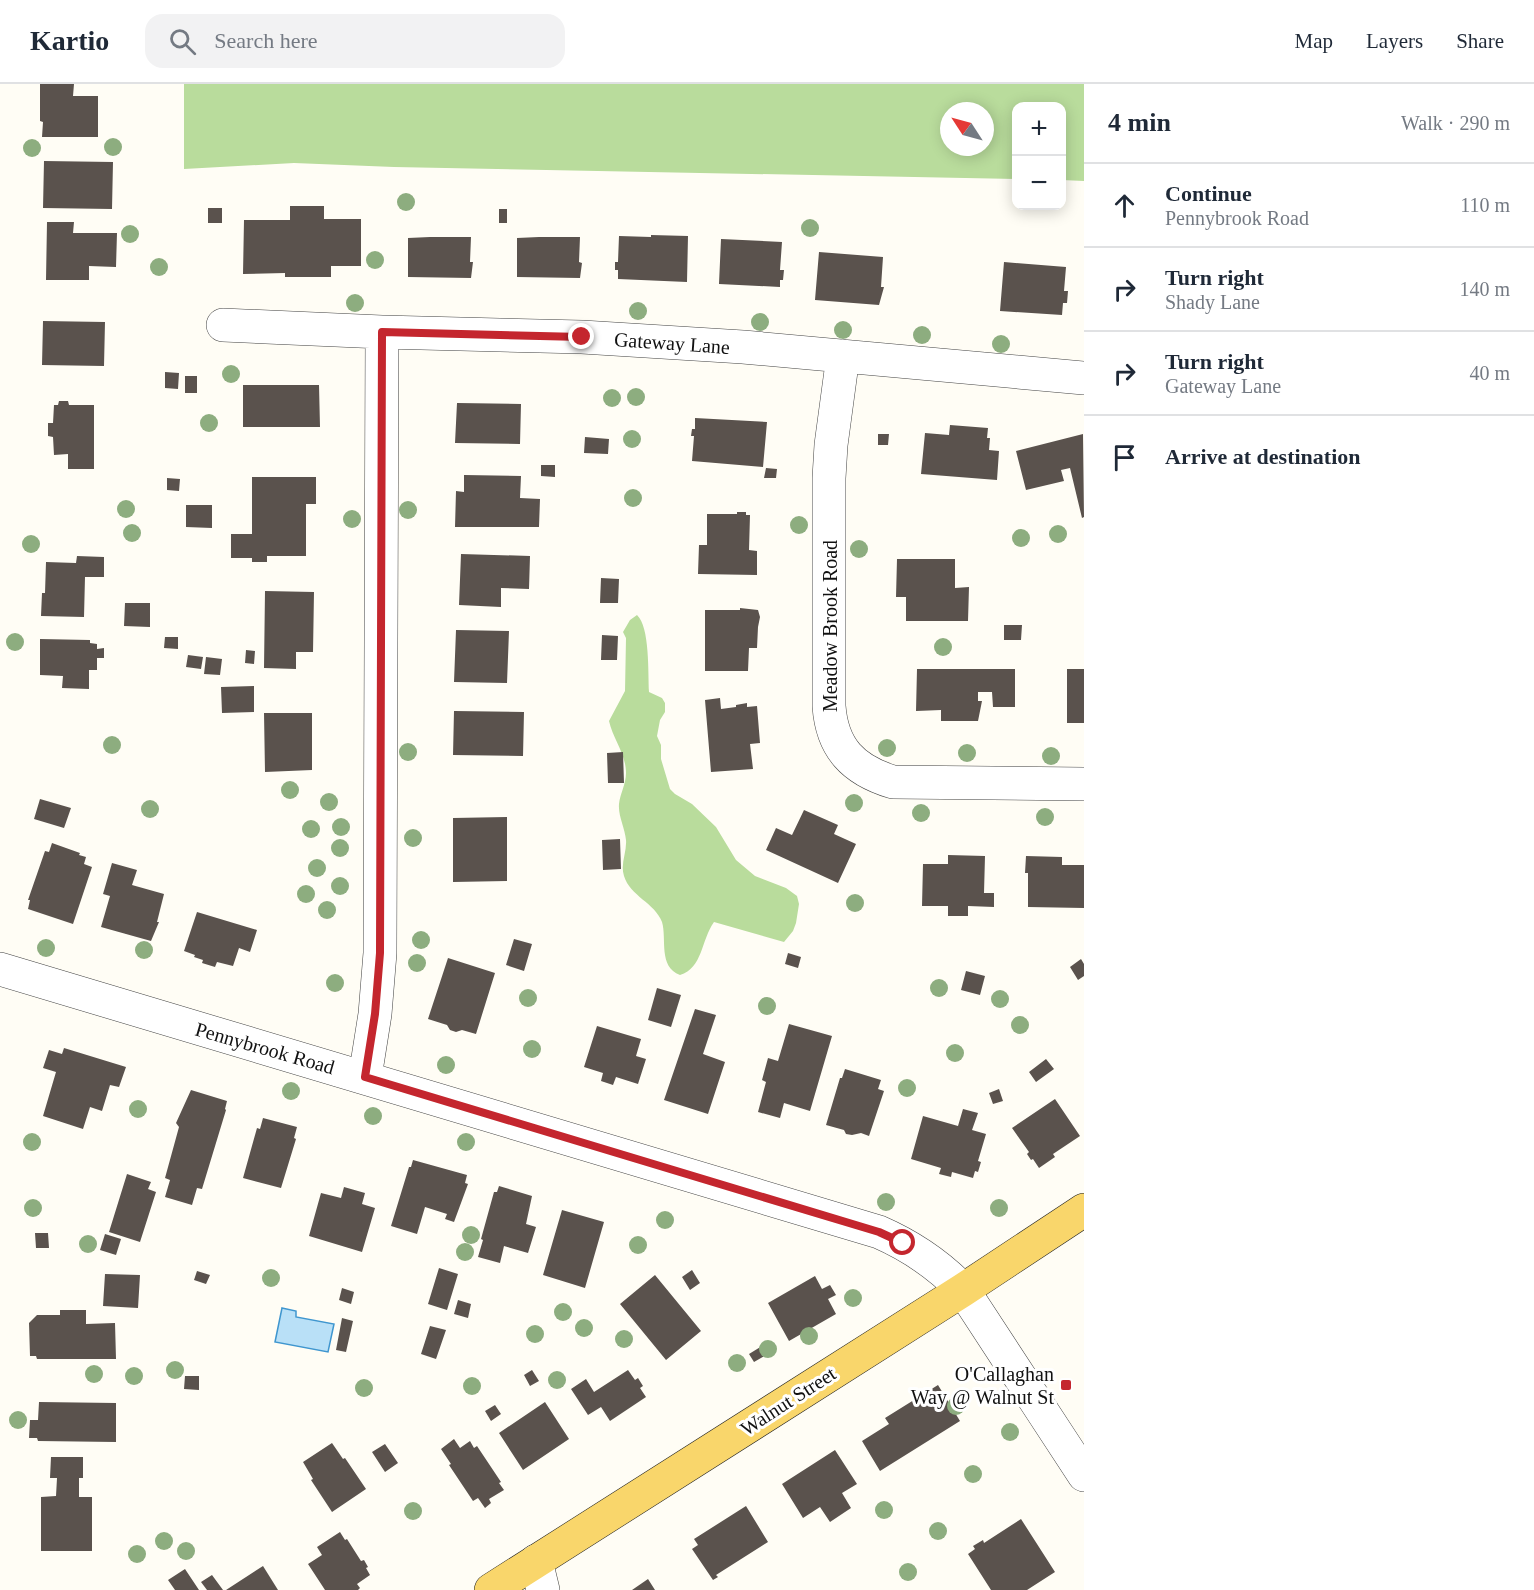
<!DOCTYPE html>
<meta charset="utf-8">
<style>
:root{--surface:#fff;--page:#f2f2f3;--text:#1f2937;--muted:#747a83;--line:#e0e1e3}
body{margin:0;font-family:"Times New Roman",serif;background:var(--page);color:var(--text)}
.controls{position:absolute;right:18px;top:18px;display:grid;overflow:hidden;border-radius:12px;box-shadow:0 3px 15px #0003}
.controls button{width:54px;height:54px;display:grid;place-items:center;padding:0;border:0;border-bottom:2px solid var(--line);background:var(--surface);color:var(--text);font:30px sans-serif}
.compass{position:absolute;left:940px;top:18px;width:54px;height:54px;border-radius:50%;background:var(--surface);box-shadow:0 3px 15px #0003;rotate:306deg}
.stop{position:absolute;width:18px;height:18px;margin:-14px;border:4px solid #c4262e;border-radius:50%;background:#fff}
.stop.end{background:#c4262e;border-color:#fff;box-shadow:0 2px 6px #0008}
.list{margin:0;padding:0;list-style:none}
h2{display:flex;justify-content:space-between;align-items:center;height:78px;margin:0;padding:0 24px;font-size:26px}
h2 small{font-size:20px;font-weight:400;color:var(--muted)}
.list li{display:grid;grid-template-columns:39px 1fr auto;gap:18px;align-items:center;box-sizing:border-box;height:84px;padding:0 24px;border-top:2px solid var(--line)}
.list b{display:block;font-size:22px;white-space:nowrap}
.list p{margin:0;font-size:20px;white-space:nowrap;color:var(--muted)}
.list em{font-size:20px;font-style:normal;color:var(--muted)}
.icon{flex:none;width:33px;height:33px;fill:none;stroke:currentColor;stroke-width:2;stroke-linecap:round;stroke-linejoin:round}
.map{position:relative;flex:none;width:1084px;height:1506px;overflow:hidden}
header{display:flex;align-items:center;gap:36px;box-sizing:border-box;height:84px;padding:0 30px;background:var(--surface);border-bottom:2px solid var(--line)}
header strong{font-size:28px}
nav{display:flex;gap:33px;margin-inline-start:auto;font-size:21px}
.search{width:420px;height:54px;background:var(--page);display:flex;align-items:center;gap:15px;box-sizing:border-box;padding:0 21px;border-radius:18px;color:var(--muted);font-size:22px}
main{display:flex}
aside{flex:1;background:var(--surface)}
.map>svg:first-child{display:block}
.forest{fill:#b9dc9c;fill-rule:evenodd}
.water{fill:#b9e0f7;stroke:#3f96cf;stroke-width:1.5}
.building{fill:#5a524d}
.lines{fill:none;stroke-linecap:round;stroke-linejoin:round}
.minor-casing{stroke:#444;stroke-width:34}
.tertiary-casing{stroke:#444;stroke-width:34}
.primary-casing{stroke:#222;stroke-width:34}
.minor{stroke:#fff;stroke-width:33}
.tertiary{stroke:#fff;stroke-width:33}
.primary{stroke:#f9d66b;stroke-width:33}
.tree{fill:#8dad7f}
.route{stroke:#c4262e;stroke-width:8}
.poi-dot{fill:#c4262e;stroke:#fff;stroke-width:2}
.labels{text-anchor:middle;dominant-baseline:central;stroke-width:6;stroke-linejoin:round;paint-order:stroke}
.street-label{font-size:20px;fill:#111;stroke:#fff}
.poi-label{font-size:20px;fill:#111;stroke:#fff;text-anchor:end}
</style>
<header>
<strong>Kartio</strong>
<div class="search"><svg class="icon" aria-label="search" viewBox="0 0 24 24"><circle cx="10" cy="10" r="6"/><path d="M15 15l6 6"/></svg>Search here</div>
<nav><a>Map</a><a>Layers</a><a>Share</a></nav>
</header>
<main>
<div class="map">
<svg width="1084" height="1506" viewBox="0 0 1084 1506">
<rect width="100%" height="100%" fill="#fffdf5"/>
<path class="forest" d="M184,0h900v97l-22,-1v-74h-46v73l-622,-12 -100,-4 -110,6zM949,27h36v36h-36z
M637,531c13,12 11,58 12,77l13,6 3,5v9l-5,8 -3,16 4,9v14l9,30 5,5 17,10 24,23 20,33 19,16 31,12 11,8 2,8 -3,19 -3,8 -9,11 -70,-20c-13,18 -11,46 -34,53 -22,-8 -13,-36 -18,-53 -7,-19 -32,-26 -38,-46 -4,-12 3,-24 2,-36 -1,-12 -8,-24 -7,-36 1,-10 7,-20 7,-31 0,-19 -13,-34 -17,-52l16,-30 1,-53 -3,-6 7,-12z"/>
<path class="water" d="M282,1224l14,3v6l38,7 -6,28 -53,-10z"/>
<path class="building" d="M40,0h34l-1,12h25v41h-56l1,-15 -3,-1z
M44,77l69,1 -1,47 -69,-1z
M290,122h34v13h37v47h-30v11h-46v-4l-42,1 1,-54h46z
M208,124h14v15h-14z
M499,125h8v14h-8z
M47,138h27l-1,11h44l-1,34 -27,-1v14h-43z
M651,151l37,1 -1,46 -69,-3v-9h-3v-8h3l1,-26 32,1z
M430,153h41l-1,25h3l-2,16 -63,-1v-39z
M539,153h41l-1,25 3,1 -2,15 -63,-1v-39z
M721,155l61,3 -2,28h4l-1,10h-3v7l-61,-3z
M819,168l64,5 -2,30h3l-5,18 -64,-5z
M1004,178l62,5 -2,24h4l-1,12h-4l-1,12 -62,-4z
M43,237l62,1 -1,44 -62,-1z
M165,288l14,1 -1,16 -13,-1z
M185,292h12v17h-12z
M243,301h76l1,42h-77z
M59,317h9l1,4h25v64h-26v-15l-14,1 -1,-18 -5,-1v-13h5l1,-18h4z
M457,319l64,1 -1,40 -65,-1z
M695,334l72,4 -4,45 -71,-6 2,-25h-3l1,-7h3z
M950,341l38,3 -1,10h3l-1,12 10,1 -2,29 -76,-6 4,-41 24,2z
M878,350h11l-1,11h-10z
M1083,350l1,83 -2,1 -12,-50 -9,2 3,11 -38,9 -10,-39z
M585,353l24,2 -1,15 -24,-1z
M541,381h14v12l-14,-1z
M766,384l11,1 -1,9h-12z
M464,391l57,1 -1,22 20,1 -1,28h-84l1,-36 8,1z
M252,393h64v27h-10v52h-39v6h-15v-4h-21v-24h21z
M167,394l13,1 -1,12 -12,-1z
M186,421h26v23l-26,-1z
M737,428h9v3h4l-1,35 8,1v24l-59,-1 1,-29h8v-31h30z
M461,470l69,2 -1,33 -28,-1v19l-42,-2z
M77,472l27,1v20h-19l-1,40 -43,-1 1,-23h3l1,-31 30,1z
M897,475h58v29l14,-1 -1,34h-62v-24h-10z
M601,494l18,1 -1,24h-18z
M265,507l49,1 -1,60h-17v17l-32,-1z
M125,519h25v24l-26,-1z
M740,524l18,2 2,7 -2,10 -1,21h-8l-1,23h-43v-61h35z
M1004,541h18l-1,15h-17z
M456,546l53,1 -2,52 -53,-1z
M602,551l16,1 -1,24h-16z
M165,553h13v12l-14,-1z
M40,555l50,1v3l7,1v5l7,-1v10h-7v12h-8v19l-27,-1 1,-12 -23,-1z
M246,566l9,1 -1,13 -9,-1z
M188,571l15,2 -2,12 -15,-2z
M206,573l16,2 -2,16 -16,-1z
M917,585h98v38h-22l-1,-15h-14v9h4l-4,20h-37v-11l-25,1z
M1067,585h17v54h-17z
M254,602v26l-32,1 -1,-26z
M720,614l1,11 15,-2v-2l11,-2v4l10,-1 3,37 -10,1 3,25 -42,3 -6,-72z
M454,627l70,1 -1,44 -70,-1z
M264,629h48v57l-47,2z
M623,668l1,31h-16l-1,-30z
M40,715l31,9 -7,20 -30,-9z
M804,726l34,15 -4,9 22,10 -18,39 -72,-33 10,-22 16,7z
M507,733v64l-54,1v-64z
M620,755l1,30 -18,1 -1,-30z
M52,759l28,10 -1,2 7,2 -2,7 8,3 -19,57 -45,-15 2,-9h-2l17,-49 4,1z
M948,771l37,1 -1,37h10v14l-26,-1v10h-20v-10h-26l1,-42h25z
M1026,772l36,1v8h22v43l-56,-1v-34h-3z
M112,779l25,7 -5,15 32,9 -7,28h2l-8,19 -50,-14 9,-31 -7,-2z
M197,828l60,18 -7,22 -11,-4 -6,18 -16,-4 -2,5 -13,-4 1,-3 -9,-3 1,-2 -11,-4z
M514,855l18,5 -8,27 -18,-6z
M788,869l13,4 -3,11 -13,-4z
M448,874l47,15 -19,61 -14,-4 -6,2 -6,-2 -3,-5 -19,-6z
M1081,875l3,5v12l-6,4 -8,-13z
M966,887l19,5 -5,19 -19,-5z
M657,904l24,7 -10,32 -23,-7z
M695,925l21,6 -13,39 22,8 -17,52 -44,-14z
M789,940l43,12 -22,75 -26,-8 -4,15 -22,-6 8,-30 -4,-2 6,-22 10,3z
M597,942l44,13 -5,17 10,3 -8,25 -22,-7 -3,8 -12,-4 2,-8 -19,-6z
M64,964l62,19 -7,20 -9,-2 -8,26 -12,-4 -7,22 -40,-13 13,-44 -13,-4 6,-18 13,4z
M1046,975l8,10 -18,13 -7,-10z
M845,985l36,11 -3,9 6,2 -15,45 -8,-3 -9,2 -6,-1 -2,-4 -18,-5 14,-47h2z
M999,1005l4,12 -10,3 -4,-11z
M191,1006l36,11 -2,8 1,1 -24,79 -5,-1 -5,17 -27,-8 5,-17 -5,-2 14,-51 -3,-4z
M1055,1015l25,37 -27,18 2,3 -16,11 -6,-9 -2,1 -4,-6 2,-2 -17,-24z
M963,1025l15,4 -6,17 14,4 -8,27 3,1 -3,10 -3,-1 -2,7 -21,-6 -1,5 -12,-3 2,-6 -30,-9 12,-43 35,10z
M263,1034l34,9 -3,11 2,1 -15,49 -38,-10 14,-50 3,1z
M413,1076l54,15 -2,8 3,1 -14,38 -9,-3 2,-5 -22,-7 -8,27 -26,-8 18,-59h2z
M127,1090l24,8 -3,7 8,3 -16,50 -31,-10z
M499,1102l33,10 -6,28 10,3 -8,26 -24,-7 -4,17 -22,-6 5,-17 -2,-1 13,-47h3z
M344,1103l21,6 -3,11 13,4 -13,44 -53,-16 12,-43 20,5z
M562,1126l42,12 -19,66 -42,-13z
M35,1149h13l1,15h-13z
M105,1150l16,5 -5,16 -16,-5z
M439,1184l19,6 -11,36 -19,-6z
M692,1186l8,13 -10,7 -8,-13z
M197,1187l13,4 -4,9 -12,-4z
M105,1190l35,1 -2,33 -35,-2z
M655,1191l46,56 -35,29 -46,-56z
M815,1192l7,13 8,-4 6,10 -8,4 8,15 -47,27 -21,-38z
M342,1204l12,4 -3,12 -12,-4z
M458,1216l13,4 -3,14 -14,-4z
M60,1226h26v14l29,-1 1,36h-79l-1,-3h-6l-1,-33 8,-8h23z
M342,1234l11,3 -7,31 -10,-2z
M430,1242l16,4 -10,29 -15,-5z
M762,1262l4,9 -12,7 -5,-8z
M532,1286l7,11 -9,5 -6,-11z
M628,1286l7,10 3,-2 5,8 -3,2 6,9 -36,24 -9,-14 -13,8 -17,-26 15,-10 8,13z
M185,1292h14v14l-15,-1z
M938,1301l22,36 -80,50 -18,-30 27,-17 -4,-6z
M39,1318l77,1v39l-78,-1 -1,-3h-8l1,-18h8z
M545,1318l24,37 -46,31 -24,-37z
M495,1321l6,9 -10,7 -6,-10z
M454,1355l6,9 10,-7 4,7 3,-2 24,36 -2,1 5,7 -15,9 2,4 -6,5 -7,-10 -5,3 -24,-36 2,-1 -10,-15z
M332,1359l11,16 2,-1 21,31 -34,23 -21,-32 2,-1 -10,-17z
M385,1360l13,19 -13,9 -13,-20z
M835,1366l22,34 -15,9 9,15 -21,14 -10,-15 -17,11 -21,-34z
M51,1373h32v21h-4v19h13v54h-51v-54l15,-1 1,-18h-7z
M746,1422l22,36 -52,33 2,2 -5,3 -21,-31 6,-4 -4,-6z
M1021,1435l34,53 -28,18h-36l-23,-36 7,-5 -2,-3 10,-6 1,3z
M340,1448l5,8 2,-1 14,22 3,-1 4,7 -2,1 4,7 -13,9 3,4 -2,2h-33l-17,-26 14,-9 -5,-8z
M263,1482l15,24h-52z
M185,1485l14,21h-24l-7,-10z
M212,1491l11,15h-16l-6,-8z
M648,1495l7,11h-23z"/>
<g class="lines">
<g class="minor-casing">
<path id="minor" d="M223,241l159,7 200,5 161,10 341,31
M843,272l-12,89 -2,33v228c3,42 24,64 64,76l191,2
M0,885l879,263c32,14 60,33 84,58
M365,993l10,-63 5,-61 2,-621
M536,1477l7,29"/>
</g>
<g class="tertiary-casing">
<path id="tertiary" d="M963,1206l121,185"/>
</g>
<g class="primary-casing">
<path id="primary" d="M491,1506l472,-300 121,-80"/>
</g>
<use href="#minor" class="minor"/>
<use href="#tertiary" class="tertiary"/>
<use href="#primary" class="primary"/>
</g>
<g class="tree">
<circle cx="113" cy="63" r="9"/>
<circle cx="32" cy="64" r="9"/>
<circle cx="406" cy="118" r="9"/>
<circle cx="810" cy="144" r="9"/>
<circle cx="130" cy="150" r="9"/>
<circle cx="375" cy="176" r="9"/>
<circle cx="159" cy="183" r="9"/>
<circle cx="355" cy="219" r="9"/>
<circle cx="638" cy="227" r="9"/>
<circle cx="760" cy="238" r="9"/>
<circle cx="843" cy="246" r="9"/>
<circle cx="922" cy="251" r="9"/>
<circle cx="1001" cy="260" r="9"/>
<circle cx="231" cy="290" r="9"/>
<circle cx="636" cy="313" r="9"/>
<circle cx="612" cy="314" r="9"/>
<circle cx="209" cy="339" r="9"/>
<circle cx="632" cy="355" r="9"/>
<circle cx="633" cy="414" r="9"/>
<circle cx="126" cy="425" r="9"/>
<circle cx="408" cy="426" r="9"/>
<circle cx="352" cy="435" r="9"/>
<circle cx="799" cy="441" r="9"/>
<circle cx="132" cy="449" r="9"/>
<circle cx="1058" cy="450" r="9"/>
<circle cx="1021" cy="454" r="9"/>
<circle cx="31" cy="460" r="9"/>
<circle cx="859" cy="465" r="9"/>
<circle cx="15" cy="558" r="9"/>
<circle cx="943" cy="563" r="9"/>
<circle cx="112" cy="661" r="9"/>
<circle cx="887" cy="664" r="9"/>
<circle cx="408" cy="668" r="9"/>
<circle cx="967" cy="669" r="9"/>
<circle cx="1051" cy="672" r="9"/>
<circle cx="290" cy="706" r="9"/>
<circle cx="329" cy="718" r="9"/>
<circle cx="854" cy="719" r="9"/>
<circle cx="150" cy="725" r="9"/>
<circle cx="921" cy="729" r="9"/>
<circle cx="1045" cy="733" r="9"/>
<circle cx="341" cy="743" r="9"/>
<circle cx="311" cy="745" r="9"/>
<circle cx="413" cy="754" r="9"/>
<circle cx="340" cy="764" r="9"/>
<circle cx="317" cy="784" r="9"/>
<circle cx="340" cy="802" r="9"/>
<circle cx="306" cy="810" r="9"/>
<circle cx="855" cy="819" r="9"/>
<circle cx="327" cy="826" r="9"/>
<circle cx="421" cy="856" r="9"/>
<circle cx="46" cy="864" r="9"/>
<circle cx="144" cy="866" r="9"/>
<circle cx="417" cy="879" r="9"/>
<circle cx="335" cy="899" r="9"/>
<circle cx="939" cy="904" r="9"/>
<circle cx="528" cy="914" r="9"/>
<circle cx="1000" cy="915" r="9"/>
<circle cx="767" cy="922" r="9"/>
<circle cx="1020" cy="941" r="9"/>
<circle cx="532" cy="965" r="9"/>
<circle cx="955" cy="969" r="9"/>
<circle cx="446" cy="981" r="9"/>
<circle cx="907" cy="1004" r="9"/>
<circle cx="291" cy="1007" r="9"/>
<circle cx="138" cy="1025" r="9"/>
<circle cx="373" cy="1032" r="9"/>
<circle cx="32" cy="1058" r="9"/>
<circle cx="466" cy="1058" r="9"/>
<circle cx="886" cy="1118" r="9"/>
<circle cx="33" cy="1124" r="9"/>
<circle cx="999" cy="1124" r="9"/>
<circle cx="665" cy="1136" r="9"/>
<circle cx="471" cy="1151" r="9"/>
<circle cx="88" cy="1160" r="9"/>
<circle cx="638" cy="1161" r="9"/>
<circle cx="465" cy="1168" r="9"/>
<circle cx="271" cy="1194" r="9"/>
<circle cx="853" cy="1214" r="9"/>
<circle cx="563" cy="1228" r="9"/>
<circle cx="584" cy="1244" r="9"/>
<circle cx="535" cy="1250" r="9"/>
<circle cx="809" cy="1252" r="9"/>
<circle cx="624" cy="1255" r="9"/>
<circle cx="768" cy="1265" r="9"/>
<circle cx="737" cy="1279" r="9"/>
<circle cx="175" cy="1286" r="9"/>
<circle cx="94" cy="1290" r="9"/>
<circle cx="134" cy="1292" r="9"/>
<circle cx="557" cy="1296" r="9"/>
<circle cx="472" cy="1302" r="9"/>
<circle cx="364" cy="1304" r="9"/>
<circle cx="956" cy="1322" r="9"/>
<circle cx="18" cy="1336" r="9"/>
<circle cx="1010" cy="1348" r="9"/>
<circle cx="973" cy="1390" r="9"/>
<circle cx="884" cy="1426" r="9"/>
<circle cx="413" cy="1427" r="9"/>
<circle cx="938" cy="1447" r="9"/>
<circle cx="164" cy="1457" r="9"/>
<circle cx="186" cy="1467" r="9"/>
<circle cx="137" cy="1470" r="9"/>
<circle cx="908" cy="1488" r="9"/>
</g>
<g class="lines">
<path class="route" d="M582,253l-200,-5 -2,621 -5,61 -10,63 514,155 24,11"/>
</g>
<rect class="poi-dot" x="1060" y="1295" width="12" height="12" rx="3"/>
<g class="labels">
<g class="street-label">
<text transform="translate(672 259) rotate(4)">Gateway Lane</text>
<text transform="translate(830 542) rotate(-90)">Meadow Brook Road</text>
<text transform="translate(265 964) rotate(16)">Pennybrook Road</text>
<text transform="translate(788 1317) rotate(-33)">Walnut Street</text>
</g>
<g class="poi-label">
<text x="1054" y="1290">O'Callaghan<tspan x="1054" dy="23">Way @ Walnut St</tspan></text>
</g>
</g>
</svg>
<div class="controls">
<button>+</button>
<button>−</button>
</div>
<svg class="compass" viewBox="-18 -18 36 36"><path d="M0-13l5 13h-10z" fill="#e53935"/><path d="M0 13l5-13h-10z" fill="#747a83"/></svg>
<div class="stop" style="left:903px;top:1159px"></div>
<div class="stop end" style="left:582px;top:253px"></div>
</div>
<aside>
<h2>4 min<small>Walk · 290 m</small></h2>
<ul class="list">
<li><svg class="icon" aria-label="ahead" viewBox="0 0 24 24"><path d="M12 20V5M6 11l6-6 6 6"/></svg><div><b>Continue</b><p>Pennybrook Road</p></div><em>110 m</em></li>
<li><svg class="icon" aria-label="right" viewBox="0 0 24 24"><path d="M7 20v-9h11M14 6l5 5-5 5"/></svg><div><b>Turn right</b><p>Shady Lane</p></div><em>140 m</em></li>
<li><svg class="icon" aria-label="right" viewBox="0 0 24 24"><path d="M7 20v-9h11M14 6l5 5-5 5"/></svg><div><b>Turn right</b><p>Gateway Lane</p></div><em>40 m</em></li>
<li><svg class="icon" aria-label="arrive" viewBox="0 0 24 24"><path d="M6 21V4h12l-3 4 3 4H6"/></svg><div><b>Arrive at destination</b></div></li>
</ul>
</aside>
</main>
